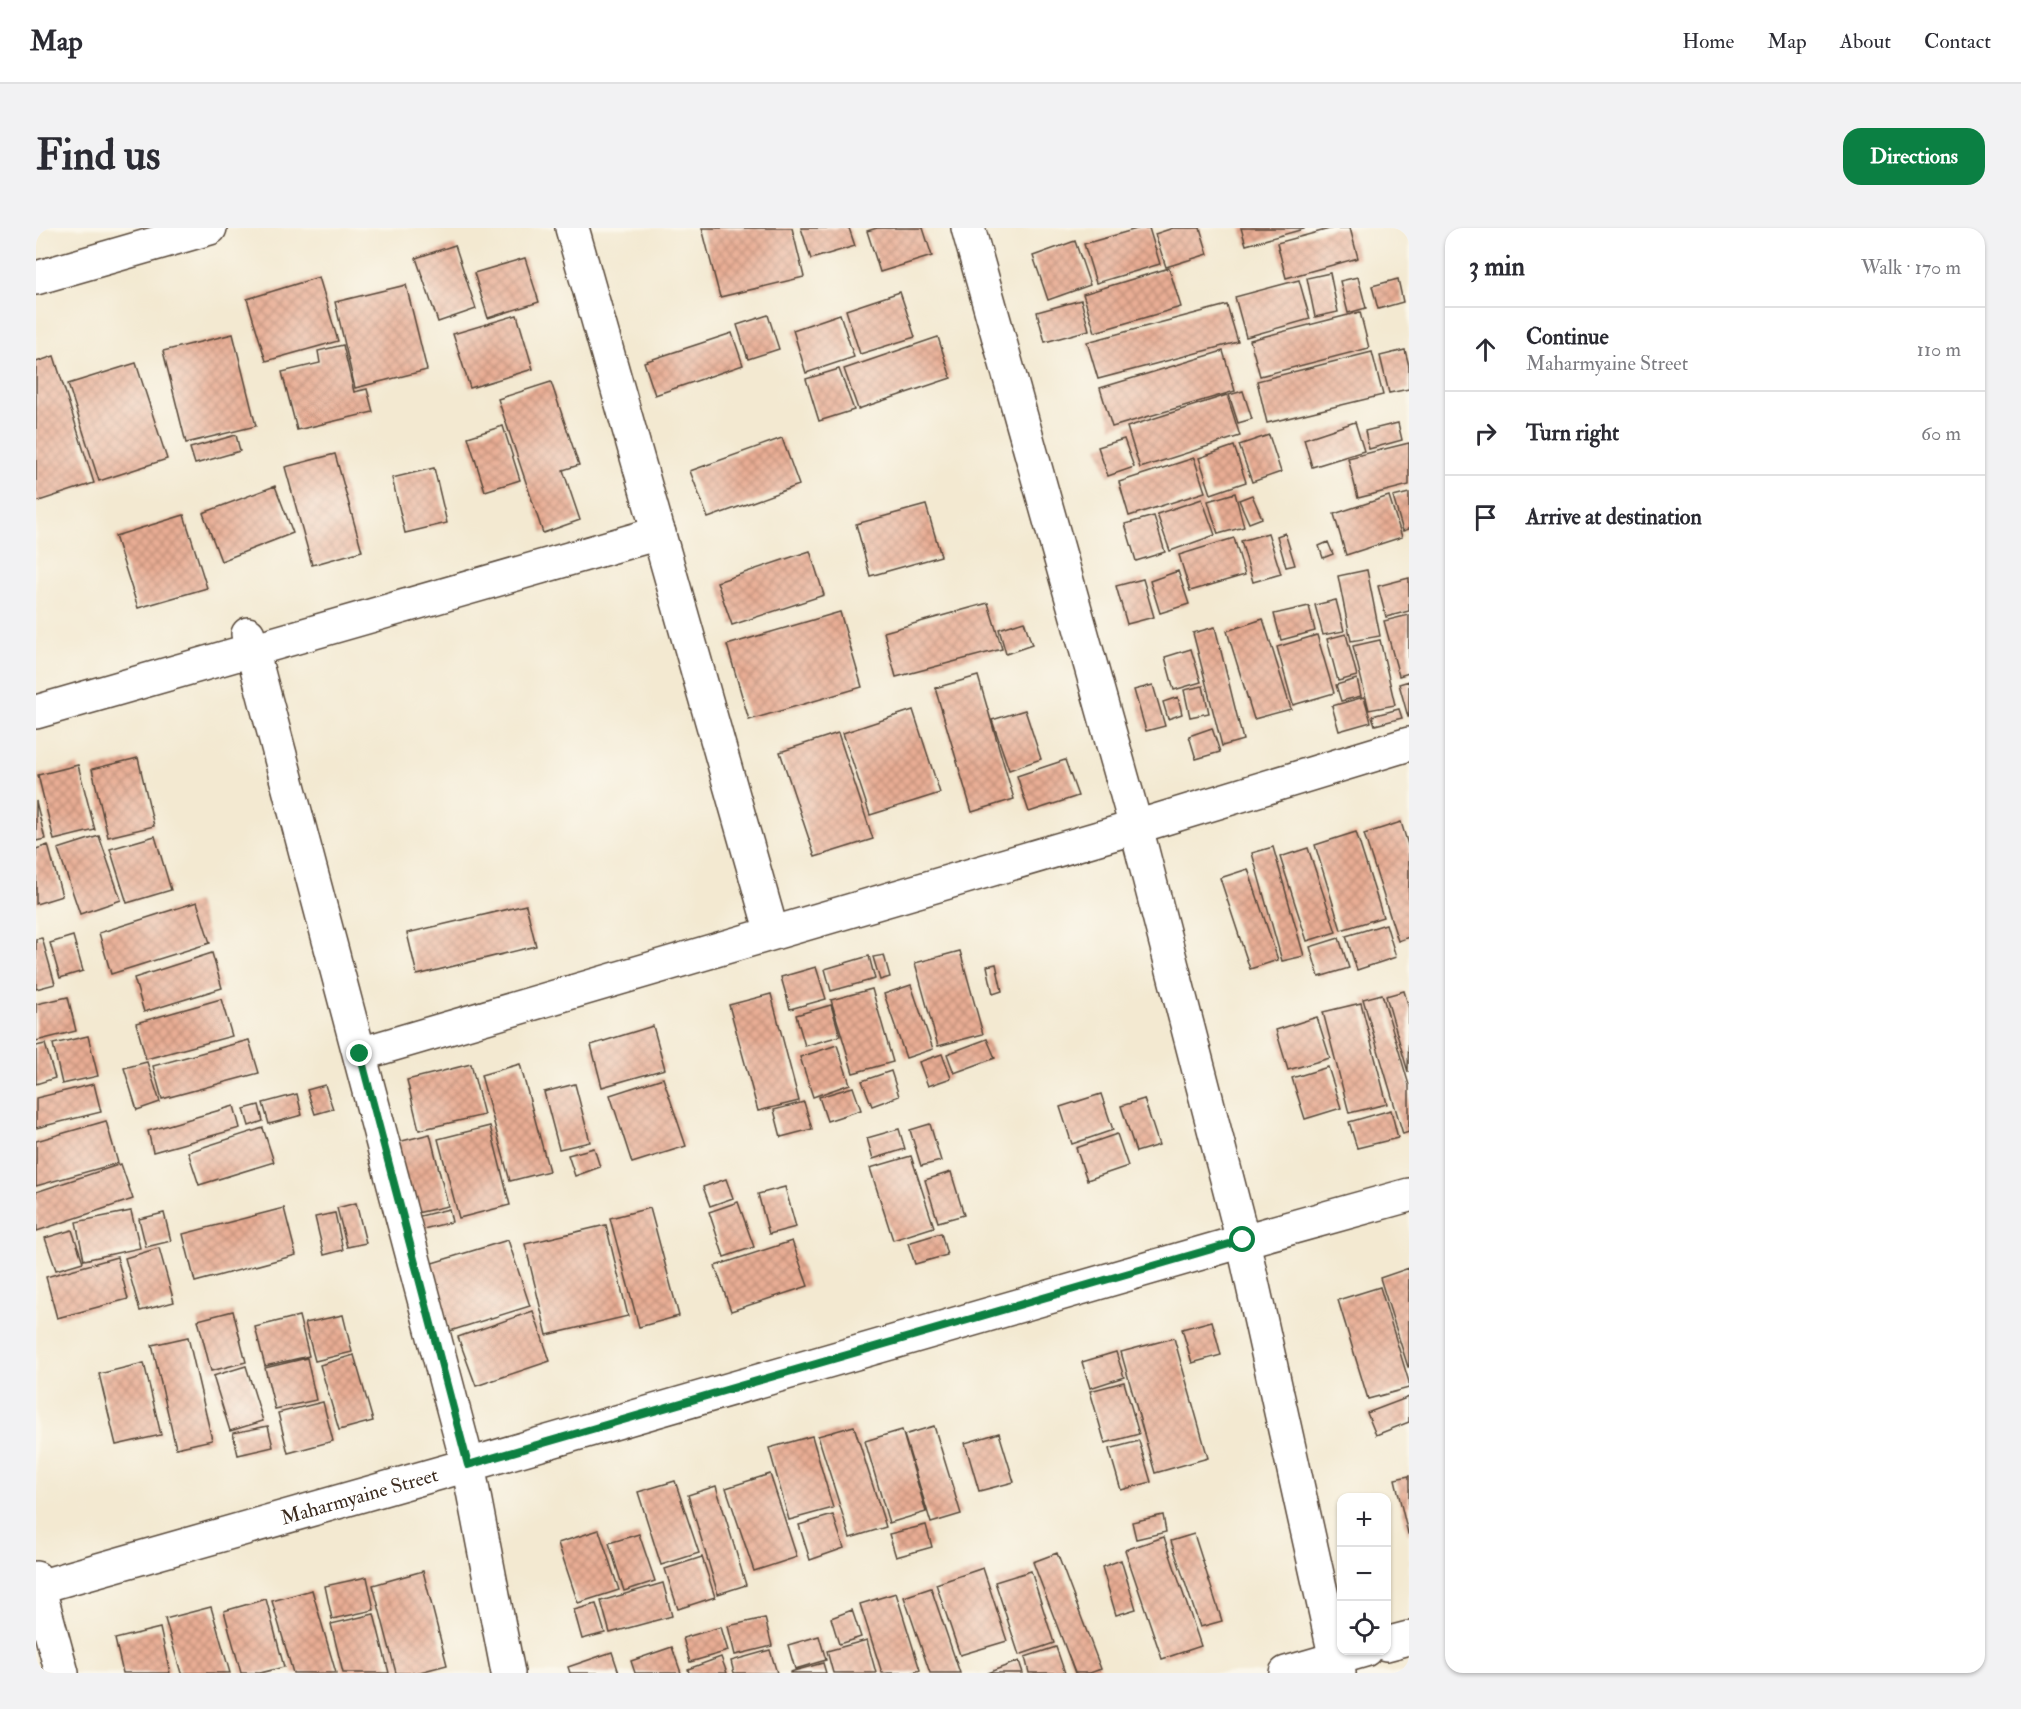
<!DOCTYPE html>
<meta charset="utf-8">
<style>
:root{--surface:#fff;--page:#f2f2f3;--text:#2b2b33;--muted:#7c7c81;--line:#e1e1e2;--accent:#0b8043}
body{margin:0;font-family:"IM FELL Double Pica",serif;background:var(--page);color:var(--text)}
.controls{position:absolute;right:18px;bottom:18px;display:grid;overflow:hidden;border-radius:12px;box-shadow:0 2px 4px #0004}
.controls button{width:54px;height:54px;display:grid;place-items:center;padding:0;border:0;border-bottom:2px solid var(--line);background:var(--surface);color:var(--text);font:30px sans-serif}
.stop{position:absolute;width:18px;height:18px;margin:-14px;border:4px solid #0b8043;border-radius:50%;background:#fff}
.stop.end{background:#0b8043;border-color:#fff;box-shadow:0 2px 6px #0008}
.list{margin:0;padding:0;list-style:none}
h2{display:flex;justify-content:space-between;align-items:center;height:78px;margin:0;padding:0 24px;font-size:26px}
h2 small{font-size:20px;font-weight:400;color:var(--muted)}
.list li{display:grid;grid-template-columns:39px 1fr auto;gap:18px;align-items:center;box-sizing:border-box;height:84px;padding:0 24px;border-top:2px solid var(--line)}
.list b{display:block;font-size:22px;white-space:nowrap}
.list p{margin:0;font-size:20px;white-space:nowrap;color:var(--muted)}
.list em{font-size:20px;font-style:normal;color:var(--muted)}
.icon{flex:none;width:33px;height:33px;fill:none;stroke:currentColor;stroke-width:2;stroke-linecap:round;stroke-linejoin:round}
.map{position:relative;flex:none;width:1373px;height:1445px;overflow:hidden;border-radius:18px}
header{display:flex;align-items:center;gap:36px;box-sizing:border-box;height:84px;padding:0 30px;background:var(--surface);border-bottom:2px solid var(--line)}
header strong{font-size:28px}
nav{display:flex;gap:33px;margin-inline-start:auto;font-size:21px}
.intro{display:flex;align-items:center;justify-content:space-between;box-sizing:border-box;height:144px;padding:0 36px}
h1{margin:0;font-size:42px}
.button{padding:15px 27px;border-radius:18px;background:var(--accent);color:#fff;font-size:21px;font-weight:700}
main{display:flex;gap:36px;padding:0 36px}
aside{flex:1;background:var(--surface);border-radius:18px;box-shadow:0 2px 4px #0004}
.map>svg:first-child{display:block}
.building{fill:url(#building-cross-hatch)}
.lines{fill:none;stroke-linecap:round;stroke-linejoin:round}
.street-casing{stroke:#574739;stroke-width:36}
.street{stroke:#fff;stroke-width:33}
.route{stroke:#0b8043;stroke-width:8}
.labels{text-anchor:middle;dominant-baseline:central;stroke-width:5;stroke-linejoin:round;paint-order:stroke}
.street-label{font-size:20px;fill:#3b2a1e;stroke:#fbf7ec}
</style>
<header>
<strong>Map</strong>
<nav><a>Home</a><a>Map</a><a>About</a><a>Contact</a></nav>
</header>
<div class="intro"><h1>Find us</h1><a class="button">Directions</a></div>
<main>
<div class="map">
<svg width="1373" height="1445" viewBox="0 0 1373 1445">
<defs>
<pattern id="building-cross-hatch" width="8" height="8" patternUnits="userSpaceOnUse" patternTransform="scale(1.5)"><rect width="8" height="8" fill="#e9ad94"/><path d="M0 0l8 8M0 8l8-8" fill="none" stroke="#be8d78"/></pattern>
</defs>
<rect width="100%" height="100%" fill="#fbf7ec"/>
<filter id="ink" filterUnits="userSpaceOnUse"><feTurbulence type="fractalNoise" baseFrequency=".0167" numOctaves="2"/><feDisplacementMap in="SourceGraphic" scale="12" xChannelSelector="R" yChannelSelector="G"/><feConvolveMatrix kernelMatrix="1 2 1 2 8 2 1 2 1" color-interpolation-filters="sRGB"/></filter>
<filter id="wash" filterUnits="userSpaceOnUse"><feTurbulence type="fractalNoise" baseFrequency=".008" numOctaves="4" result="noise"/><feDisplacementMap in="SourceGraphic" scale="24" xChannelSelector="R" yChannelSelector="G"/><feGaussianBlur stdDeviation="1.35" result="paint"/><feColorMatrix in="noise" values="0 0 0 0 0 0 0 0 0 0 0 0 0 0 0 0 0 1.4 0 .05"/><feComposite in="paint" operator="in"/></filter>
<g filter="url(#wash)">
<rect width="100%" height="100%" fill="#f3e9d1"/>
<g id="blocks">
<path class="building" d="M666,0h90l12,49 -84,20z
M765,0h48l6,18 -44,13z
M841,0h46l9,28 -52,16 -13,-41z
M1104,0h9l11,36 -64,19 -12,-39z
M1137,0h27l8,26 -42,13 -11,-33z
M1205,0h63v1l-58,16z
M1297,0h17l8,30 -72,20 -9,-35z
M1039,13l15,44 -42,15 -15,-44z
M419,17l21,64 -38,13 -22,-64z
M489,30l14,44 -51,16 -14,-45z
M1133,40l12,39 -86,25 -12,-38z
M1294,45l8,39 -23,5 -8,-39z
M283,49l19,64 -72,20 -19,-62z
M1322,49l8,31 -18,5 -8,-32z
M1362,51l5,23 -25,7 -6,-23z
M1263,52l11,39 -64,18 -11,-40z
M370,57l21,85 -72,18 -20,-86z
M864,64l15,45 -55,17 -14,-44z
M1045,72l8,30 -44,12 -8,-30z
M1191,77l11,37 -140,37 -11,-37z
M1324,84l9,36 -109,28 -10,-36z
M804,86l14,43 -48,16 -13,-43z
M481,87l16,54 -63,19 -17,-54z
M732,87l11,34 -31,10 -11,-34z
M696,105l11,32 -88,30 -11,-33z
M197,106l23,92 -70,17 -23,-92z
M902,109l13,41 -93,31 -14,-40z
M307,117l11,47 13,-3 6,23 -76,18 -15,-58 38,-9 -2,-12z
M1369,122l4,16v23l-20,4 -9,-37z
M1187,123l12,40 -123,36 -12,-39z
M1336,124l11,43 -116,28 -10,-42z
M18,128l40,127 -58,19v-140z
M100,135l31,96 -68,22 -31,-97z
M803,141l15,41 -35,11 -13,-42z
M515,154l28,83 -16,5 17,50 -37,13 -45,-134z
M1207,163l9,28 -14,4 -9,-28z
M1191,167l13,41 -100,32 -13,-41z
M1319,194l9,29 -52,16 -8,-28z
M1362,195l4,17 -33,9 -4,-18z
M467,198l17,54 -35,11 -17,-54z
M200,207l4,16 -45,13 -5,-16z
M1233,207l12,37 -29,10 -13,-37z
M746,210l17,47 -91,33 -18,-47z
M1088,211l10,28 -26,9 -10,-29z
M1373,215v42l-51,13 -10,-40z
M1198,218l12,36 -35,12 -12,-36z
M299,226l27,97 -50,14 -27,-98z
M1158,230l11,34 -76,24 -10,-34z
M398,240l13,55 -42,10 -13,-55z
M239,258l18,47 -72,28 -18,-48z
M1199,265l9,34 -26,7 -10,-33z
M1373,265v36l-6,2 -10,-34z
M1216,267l10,23 -13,5 -10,-23z
M1353,268l13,41 -56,18 -12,-41z
M1166,271l13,36 -45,16 -13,-37z
M890,277l15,51 -71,20 -14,-52z
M148,287l23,73 -69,20 -23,-72z
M1118,288l11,36 -29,9 -11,-37z
M1232,305l13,41 -28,8 -12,-41z
M1249,305l10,32 -9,2 -9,-31z
M1198,310l11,37 -55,16 -11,-36z
M1292,314l5,12 -10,4 -4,-12z
M774,323l14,44 -92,30 -15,-43z
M1331,342l13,66 -29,5 -13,-65z
M1142,343l11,33 -29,9 -10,-32z
M1373,350v33l-23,6 -8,-31z
M1107,351l11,38 -27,7 -11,-38z
M1300,372l8,31 -21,4 -8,-30z
M952,375l14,46 -106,28 -12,-45z
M1273,378l6,25 -34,9 -7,-26z
M804,384l22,75 -113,33 -22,-75z
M1373,387v58l-10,3 -15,-55z
M1227,391l28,90 -37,10 -27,-88z
M988,393l8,24 -26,9 -7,-25z
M1179,399l28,113 -21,6 -29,-113z
M1310,406l11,42 -19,5 -11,-42z
M1281,407l17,58 -41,12 -16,-58z
M1344,412l15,65 -26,5 -16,-64z
M1155,421l10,33 -27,8 -9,-33z
M942,448l36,123 -42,13 -37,-124z
M1321,451l4,17 -20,5 -5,-16z
M1373,453v36h-1l-9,-33z
M1117,457l12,41 -19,5 -12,-41z
M1167,458l6,27 -19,4 -6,-27z
M1142,469l4,17 -14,5 -5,-17z
M1328,469l7,25 -32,9 -7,-25z
M1363,481l3,9 -27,7 -3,-9z
M877,482l27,83 -70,22 -27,-82z
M989,482l16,49 -32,11 -17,-50z
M1176,500l8,24 -24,7 -7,-23z
M802,505l35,106 -58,18 -35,-105z
M102,530l16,68 -46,11 -16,-68z
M1029,532l13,36 -49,16 -12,-36z
M42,537l17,65 -41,10 -16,-65z
M0,573l9,38 -9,2z
M1365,594l8,26v89l-11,4 -34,-107z
M1320,604l27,85 -42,13 -26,-85z
M63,608l22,64 -41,14 -22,-65z
M119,608l16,54 -44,13 -17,-54z
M12,617l14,51 -26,8v-55z
M1237,619l31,109 -22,5 -30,-108z
M1272,620l28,84 -29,9 -27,-84z
M1212,641l30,91 -28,9 -30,-91z
M161,674l13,41 -99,31 -12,-41z
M490,677l10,41 -119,29 -10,-42z
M1350,696l10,33 -39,13 -11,-34z
M37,708l10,35 -23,7 -10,-35z
M6,710l13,46 -19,5v-50z
M1303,710l10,30 -30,9 -9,-30z
M924,723l23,83 -45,12 -23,-83z
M176,725l10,35 -78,24 -10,-34z
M848,727l6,22 -10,3 -7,-23z
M833,728l6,23 -44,12 -6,-22z
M960,736l6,27 -9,3 -6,-28z
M780,739l10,32 -36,10 -9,-32z
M875,757l22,64 -27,9 -22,-64z
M836,761l21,73 -40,11 -22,-73z
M1368,763l5,17 -1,64 -22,-76z
M735,766l28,107 -41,10 -29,-106z
M1346,766l27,91v47l-6,2 -40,-135z
M32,769l8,34 -40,10v-37z
M185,771l11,37 -86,23 -10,-36z
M1325,775l26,101 -38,9 -26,-101z
M795,777l9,31 -35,10 -9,-31z
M1281,789l13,41 -42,12 -12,-40z
M617,798l12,43 -63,18 -11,-42z
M52,808l10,40 -36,8 -9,-40z
M951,811l8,19 -41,15 -7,-19z
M213,812l10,33 -97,26 -9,-33z
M9,816l10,34 -19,6v-38z
M801,817l13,39 -37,13 -13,-40z
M906,826l9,24 -23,8 -9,-24z
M111,834l13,40 -23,8 -13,-42z
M435,836l13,51 -65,15 -12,-50z
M484,836l29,107 -39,10 -29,-106z
M1292,839l13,41 -36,11 -13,-41z
M855,843l8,25 -27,10 -10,-25z
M627,850l23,68 -54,17 -22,-68z
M58,856l7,28 -65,16v-30z
M539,856l15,58 -31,7 -15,-57z
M289,857l8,24 -18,5 -8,-24z
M817,859l8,23 -34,11 -8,-24z
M261,866l5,21 -33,9 -6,-21z
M1065,866l12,36 -41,14 -12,-37z
M1108,871l15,46 -23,7 -15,-46z
M768,874l8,27 -31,8 -7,-27z
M223,877l4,16 -14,5 -5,-17z
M198,878l6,22 -87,24 -5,-21z
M1355,882l7,28 -41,10 -8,-26z
M70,893l12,42 -82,23v-45z
M894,896l11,37 -20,5 -11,-36z
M454,898l20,79 -51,13 -21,-79z
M227,900l11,34 -75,23 -11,-33z
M863,901l6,20 -32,10 -6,-21z
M394,906l18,72 -36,8 -18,-71z
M1081,906l11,32 -41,14 -11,-32z
M558,920l6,19 -25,9 -7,-21z
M875,928l23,71 -41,13 -23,-72z
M85,936l12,35 -96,32 -1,-39z
M915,944l13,43 -26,7 -13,-42z
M690,951l7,19 -23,8 -7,-19z
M749,959l11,40 -27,7 -11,-40z
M702,974l16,45 -30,10 -15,-45z
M320,975l10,40 -19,4 -10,-39z
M248,980l12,47 -101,27 -12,-48z
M614,980l29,108 -40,11 -29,-109z
M413,981l3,13 -37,9 -3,-13z
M95,983l9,37 -56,12 -8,-38z
M128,985l7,28 -25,6 -7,-28z
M299,985l8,37 -19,5 -9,-38z
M570,997l22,91 -81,19 -22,-91z
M36,1002l11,32 -27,8 -11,-32z
M905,1005l6,22 -32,9 -7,-21z
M472,1012l22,66 -80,25 -21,-67z
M756,1013l16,45 -77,25 -16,-45z
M123,1020l15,54 -34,9 -15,-53z
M81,1029l11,42 -71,19 -11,-41z
M1373,1040v99h-1l-28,-89z
M1344,1059l29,95v6l-41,11 -30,-99z
M197,1083l13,51 -35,9 -13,-51z
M497,1083l17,50 -74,25 -18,-49z
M307,1087l9,37 -37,9 -10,-38z
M263,1088l10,40 -44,10 -10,-39z
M1176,1093l9,34 -29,8 -10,-34z
M152,1109l24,103 -36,8 -24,-103z
M1138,1110l34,120 -53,15 -34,-121z
M1080,1124l8,25 -34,11 -8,-26z
M318,1127l19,66 -34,9 -19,-65z
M271,1130l9,42 -41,9 -10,-41z
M108,1135l17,72 -45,10 -17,-71z
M210,1138l17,55 -33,10 -17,-55z
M1088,1154l15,52 -34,9 -15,-52z
M1373,1169v25l-33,13 -9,-22z
M287,1174l10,39 -45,12 -10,-40z
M232,1198l5,21 -35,8 -5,-22z
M818,1198l32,101 -36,11 -32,-102z
M898,1198l27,88 -30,9 -27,-88z
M866,1202l24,82 -37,11 -24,-82z
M963,1205l15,49 -35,9 -14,-48z
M776,1208l21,72 -44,12 -20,-72z
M1103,1213l12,41 -30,8 -12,-41z
M734,1246l27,83 -43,14 -28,-83z
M1373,1248v58h-1l-13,-55z
M639,1253l24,72 -38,12 -23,-73z
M680,1258l30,99 -28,9 -30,-99z
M797,1287l11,33 -34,12 -11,-35z
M1127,1287l3,17 -30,7 -4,-17z
M890,1297l6,22 -36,10 -7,-23z
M563,1302l20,60 -41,13 -20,-60z
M603,1306l16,47 -31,10 -15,-48z
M1158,1306l28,87 -22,6 -29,-86z
M1128,1309l37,109 -39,13 -37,-109z
M1021,1325l44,116 -11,4h-15l-42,-111z
M666,1329l13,40 -37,12 -13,-40z
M1085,1332l15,49 -20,6 -14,-48z
M947,1340l24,73 -47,14 -24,-71z
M387,1343l24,94 -31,8h-20l-23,-88z
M995,1343l23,72 -35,12 -24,-73z
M331,1349l7,33 -42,9 -7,-33z
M627,1355l9,33 -62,17 -9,-32z
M895,1360l29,85h-30l-26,-76z
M276,1362l24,83h-43l-21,-72z
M860,1365l24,77 -8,3h-30l-22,-69z
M230,1371l18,68 -24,6h-19l-17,-62z
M560,1376l9,29 -23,6 -8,-29z
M175,1379l19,66h-49l-16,-54z
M816,1382l9,27 -22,7 -8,-26z
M338,1386l15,59h-46l-12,-49z
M729,1390l7,28 -37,9 -7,-29z
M685,1399l7,24 -38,11 -7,-24z
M124,1400l10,45h-47l-8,-34z
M783,1408l7,24 -31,9 -7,-24z
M831,1412l9,33h-43l-6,-22z
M636,1419l9,26h-46l-4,-12z
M1020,1419l9,26h-36l-4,-16z
M734,1422l7,23h-43l-3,-12z
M576,1424l7,21h-49l-2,-6z
M685,1429l6,16h-38l-1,-4z
M983,1433l4,12h-36z
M787,1435l3,10h-36v-1z"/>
</g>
</g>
<g filter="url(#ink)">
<use href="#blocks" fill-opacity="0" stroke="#574739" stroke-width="1.5"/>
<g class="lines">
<g class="street-casing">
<g id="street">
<path d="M536,0l200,705"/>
<path d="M932,0l168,599 107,414 96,432"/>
<path d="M0,50l174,-50"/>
<path d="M212,406l220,831 40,208"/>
<path d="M0,484l623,-179"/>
<path d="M324,826l776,-227 273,-83"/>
<path d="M0,1350l26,95"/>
<path id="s1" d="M2,1359l430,-122 775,-224 166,-46"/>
<path d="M1350,1416l23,-6"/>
<path d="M1250,1445l79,-23"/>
</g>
</g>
<use href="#street" class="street"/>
</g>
</g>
<g class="lines" filter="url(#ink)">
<path class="route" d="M324,826l108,411 775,-225"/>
</g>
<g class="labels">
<g class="street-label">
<text stroke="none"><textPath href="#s1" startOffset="334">Maharmyaine Street</textPath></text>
</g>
</g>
</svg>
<div class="controls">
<button>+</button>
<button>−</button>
<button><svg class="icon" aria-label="locate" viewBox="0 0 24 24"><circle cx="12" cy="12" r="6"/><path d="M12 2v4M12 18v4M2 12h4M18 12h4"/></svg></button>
</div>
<div class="stop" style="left:1207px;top:1012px"></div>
<div class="stop end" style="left:324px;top:826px"></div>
</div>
<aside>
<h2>3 min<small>Walk · 170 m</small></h2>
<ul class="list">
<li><svg class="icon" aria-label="ahead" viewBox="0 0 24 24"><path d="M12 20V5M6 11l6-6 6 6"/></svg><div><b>Continue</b><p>Maharmyaine Street</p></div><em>110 m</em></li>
<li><svg class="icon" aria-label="right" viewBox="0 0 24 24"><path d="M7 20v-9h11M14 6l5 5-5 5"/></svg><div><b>Turn right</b></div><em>60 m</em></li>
<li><svg class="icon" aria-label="arrive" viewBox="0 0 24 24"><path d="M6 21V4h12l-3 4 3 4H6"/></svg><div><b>Arrive at destination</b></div></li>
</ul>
</aside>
</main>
